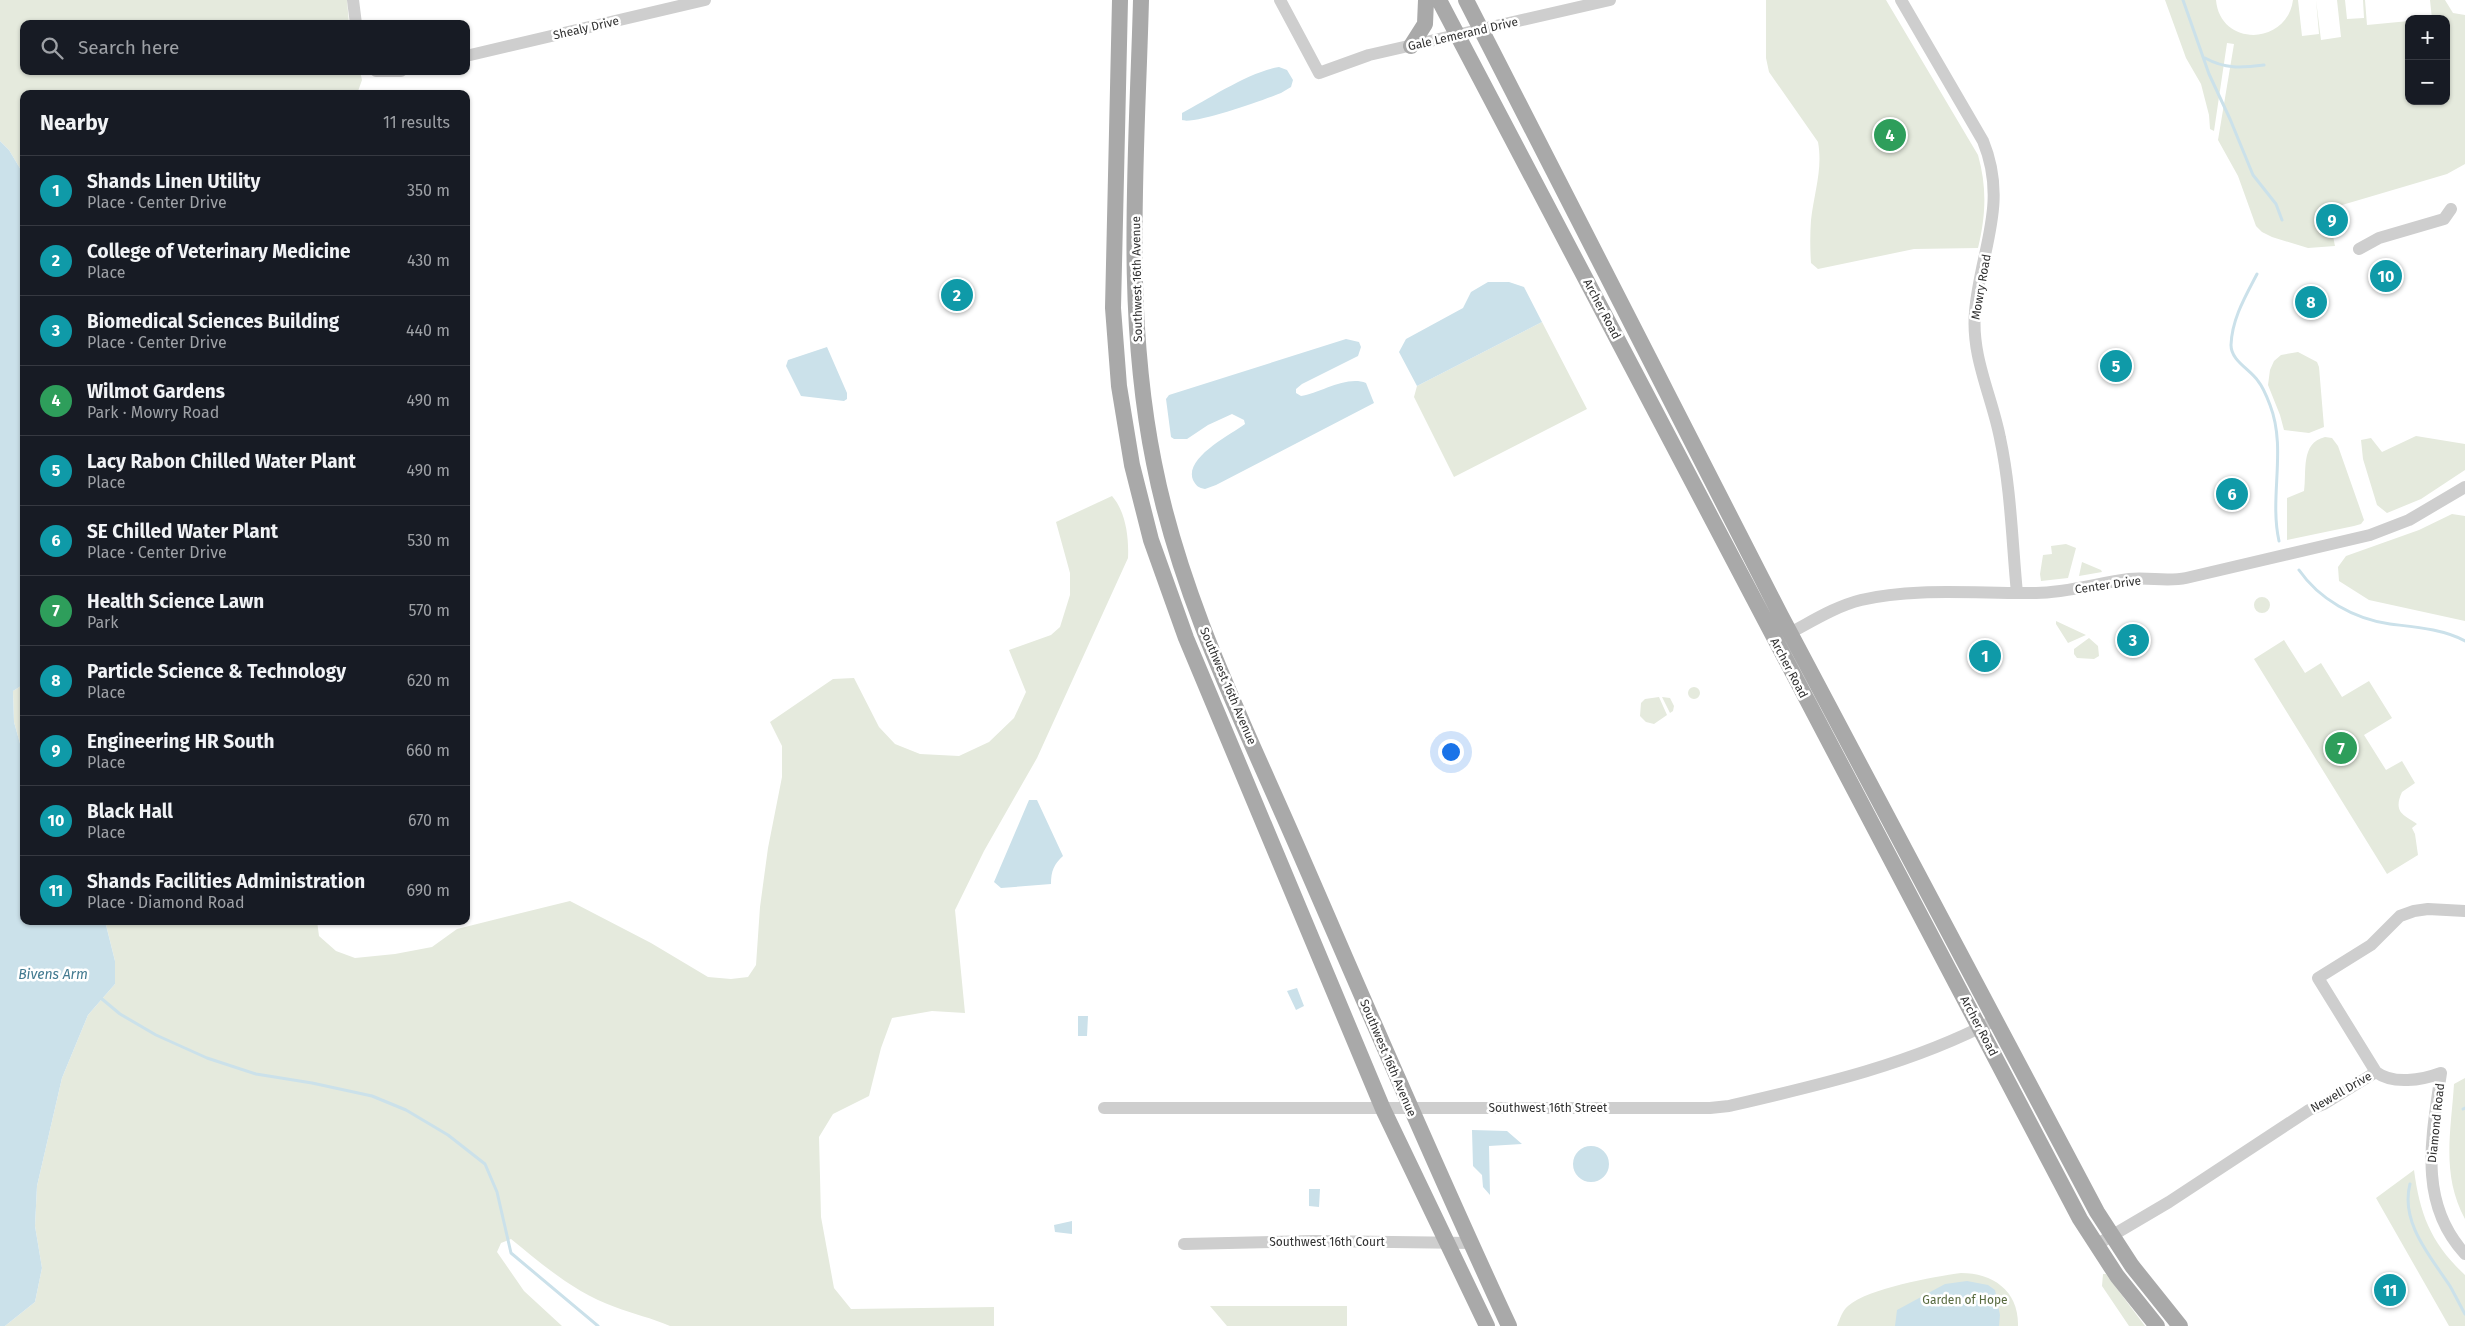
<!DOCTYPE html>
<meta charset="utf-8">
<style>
:root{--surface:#171b24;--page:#242831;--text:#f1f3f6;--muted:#9ea1a6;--line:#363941;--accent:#db2777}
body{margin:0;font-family:"Fira Sans",sans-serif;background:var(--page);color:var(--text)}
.controls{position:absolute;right:15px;top:15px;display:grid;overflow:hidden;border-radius:10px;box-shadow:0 1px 4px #0004}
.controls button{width:45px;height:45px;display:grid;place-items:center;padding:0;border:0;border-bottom:1px solid var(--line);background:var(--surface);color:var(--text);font:25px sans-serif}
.you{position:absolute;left:1450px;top:751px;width:18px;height:18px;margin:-12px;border:4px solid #fff;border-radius:50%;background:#1a73e8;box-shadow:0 0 0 8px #1a73e833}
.badge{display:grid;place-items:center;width:32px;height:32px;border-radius:50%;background:var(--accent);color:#fff;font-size:16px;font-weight:700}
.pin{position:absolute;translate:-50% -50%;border:2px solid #fff;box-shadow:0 1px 5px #0006}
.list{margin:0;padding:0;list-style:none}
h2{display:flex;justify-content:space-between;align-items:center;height:65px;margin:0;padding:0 20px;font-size:21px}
h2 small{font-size:16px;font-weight:400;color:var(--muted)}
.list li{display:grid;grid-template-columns:32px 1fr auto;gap:15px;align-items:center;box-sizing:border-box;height:70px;padding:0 20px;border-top:1px solid var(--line)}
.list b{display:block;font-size:19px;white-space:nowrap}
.list p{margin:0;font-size:16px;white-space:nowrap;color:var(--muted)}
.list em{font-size:16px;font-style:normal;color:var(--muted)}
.icon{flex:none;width:28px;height:28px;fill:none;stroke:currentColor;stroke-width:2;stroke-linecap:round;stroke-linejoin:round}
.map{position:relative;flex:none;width:2465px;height:1326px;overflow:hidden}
.search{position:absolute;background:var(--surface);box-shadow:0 1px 4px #0004;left:20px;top:20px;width:450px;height:55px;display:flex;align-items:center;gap:12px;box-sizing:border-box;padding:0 18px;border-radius:10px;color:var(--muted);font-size:19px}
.panel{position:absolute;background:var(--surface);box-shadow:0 1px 4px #0004;left:20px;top:90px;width:450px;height:835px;border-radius:10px}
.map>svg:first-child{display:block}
.green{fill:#e5eadd}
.water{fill:#cbe1ea}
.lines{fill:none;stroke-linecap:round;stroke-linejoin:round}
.stream{stroke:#cbe1ea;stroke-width:3}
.minor{stroke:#cecece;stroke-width:12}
.major{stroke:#a9a9a9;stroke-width:16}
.labels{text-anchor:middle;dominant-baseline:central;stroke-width:5;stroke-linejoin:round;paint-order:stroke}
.street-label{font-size:12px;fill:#313131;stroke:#fff}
.park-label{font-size:12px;fill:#596b40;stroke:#fff}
.water-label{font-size:14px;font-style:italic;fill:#427a90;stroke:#fff}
</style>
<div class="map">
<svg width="2465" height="1326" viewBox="0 0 2465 1326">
<rect width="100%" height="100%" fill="#fff"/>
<path class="green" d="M0,0h347l2,24h-325v47h336l2,9 -5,14h-333v81l-15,-25 -9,-9z
M1766,0h120l92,155c9,32 8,60 0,93l-64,1 -96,20 -7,-6c-1,-15 -1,-29 0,-43 3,-27 12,-51 7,-78l-49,-70 -3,-14z
M2165,0h51c4,47 71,46 77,0h5l4,36 17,-2 -3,-34 5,40 20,-3 -4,-37h8l2,19 17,-1 -1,-18h2l2,25 42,-4v80h37v-82h-14l-2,-19h15l8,13 12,2v149l-18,10 -132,39 6,21 11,-3 3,15 -27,2 -36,-11 -10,-5 -6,-6 -18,-50 -20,-36 16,-96 -7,-1 -13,88 -4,-2 -1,-14 -8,-31 -15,-26z
M1542,322l45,87 -133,68 -40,-80 3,-11z
M2298,352l19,10 2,5 5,60 -15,6 -25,-3 -4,-15 -12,-30 2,-15 4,-9 7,-6z
M2416,436l49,8v26l-44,29 -34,14 -10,-8 -14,-46 -2,-19 10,-2 11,14z
M2325,437l7,1 6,8 26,74 -3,4 -7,2 -67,14v-42l17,-7c3,-19 -4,-48 21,-54z
M1112,496c14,16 17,42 16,62l-91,200 -53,93 -29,59 10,103 -33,-2 -40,7 -11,30 -12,48 -36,18 -14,23 2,80 13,71 17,21 143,-2v19h-324c-18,-8 -37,-12 -55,-19 -40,-14 -72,-42 -104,-68l-10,4 -4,9 27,39 38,35h-557l30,-24 7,-34 -7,-42 2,-40 25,-108 26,-63 27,-31v-23l-10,-40h212l2,15 17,15 19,7 40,-4 37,-7 25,-18 113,-28 81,42 57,34 23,2 17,-2 8,-12 4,-58 8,-59 14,-71v-31l-12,-24 63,-43 21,-1 25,49 16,17 25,10 39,2 30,-14 25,-24 12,-26 -17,-42 42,-15 9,-8 10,-32v-22l-14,-51z
M2452,514l13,2v105l-96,-21 -30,-19 -1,-14 8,-11 73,-26z
M2066,544l10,4 -8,30 -27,3 -1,-7 3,-19 9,-1 -1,-8z
M2082,562l19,8 1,2 -23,4z
M2254 605a8 8 0 1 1 16 0a8 8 0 1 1-16 0Z
M2056,621l30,14 -18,8 -12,-19z
M2089,638l9,8 1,10 -5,3 -17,-1 -3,-4v-5z
M2284,640l21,33 16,-10 21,34 27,-16 23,37 -28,17 22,35 16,-9 13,22 -13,9c-10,22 4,23 15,32l-5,4 3,6 3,21 -31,19 -133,-215z
M24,684v74l-10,-36 -1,-31z
M1688 693a6 6 0 1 1 12 0a6 6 0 1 1-12 0Z
M1659,697l8,18 -13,9 -8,-2 -6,-6 1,-13 4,-4z
M1662,697l8,1 4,8 -1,5 -3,2z
M2465,1078v141c-24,-45 -14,-87 -11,-135z
M2414,1170c6,45 17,73 51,105v51h-16l-73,-128z
M1961,1273c32,0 58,18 57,53h-181c3,-7 5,-15 11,-20 21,-18 85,-29 113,-33z
M2103,1274h3l39,52h-16l-27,-40z
M1210,1306h137v20h-120z"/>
<path class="water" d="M1279,67l8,3 6,10 -2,7 -10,6c-15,6 -87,32 -99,27v-7c26,-14 69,-42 97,-46z
M0,141l9,9 15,25v509l-11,7 1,31 10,36v163h81l10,40v23l-27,31 -26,63 -25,108 -2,40 7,42 -7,34 -30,24h-5z
M1488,282h21l15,5 18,35 -125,64 -18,-34 7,-13 57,-31 8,-16z
M1346,339l13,3 2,5 -3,9 -56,28 -6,5v4l5,3c19,-3 46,-21 65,-13l8,20 -158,82 -11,4c-6,-1 -9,-3 -12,-9 -9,-22 37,-45 52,-56l-1,-4 -12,-6 -24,11 -21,14h-13l-3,-2 -5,-38 3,-4z
M827,347l20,46v6l-3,2 -43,-5 -15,-30 2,-6z
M1029,800h8l26,56c-9,8 -12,15 -12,28l-50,4 -7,-6z
M1297,988l7,18 -8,4 -9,-19z
M1078,1016h10l-1,20h-9z
M1472,1130l35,1 15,13 -33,2 1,49 -7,-8 -1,-12 -9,-9z
M1573 1164a18 18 0 1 1 36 0a18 18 0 1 1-36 0Z
M1309,1189h11l-1,18 -10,-1z
M1072,1221v13l-17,-2 -1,-7z
M1967,1281l21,4 7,5 5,25 -1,11h-104l2,-16 48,-26z"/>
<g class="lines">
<path class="stream" d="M2183,0l26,74 21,45 23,56 23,29 6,16
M2205,58c20,11 36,10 59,7
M2257,274c-12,23 -25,45 -26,71 0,16 19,24 27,36 5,6 9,16 12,24 17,44 -1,91 9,136
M2299,570c20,29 55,49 91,54 24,3 53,5 75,17
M102,999l18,15 36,21 51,23 49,16 56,9 60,13 34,14 42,25 37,29 12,28 14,61 87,73
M2463,1109l2,-1
M2410,1184c-10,38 20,72 40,102 5,9 10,19 15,28"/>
<path class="minor" d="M353,0l3,24
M1280,0l39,73 50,-18 241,-55
M1901,0l82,141c26,63 -3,110 -8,171 -4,45 17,84 25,126 11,51 12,104 17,155
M466,56l239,-56
M376,71h25
M2359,249l20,-11 65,-19 7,-10
M1782,637c26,-13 51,-30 79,-37 54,-13 119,-6 175,-7 31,0 62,-10 93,-14 20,-2 38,3 57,-1l184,-43 39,-15 56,-33
M2465,911l-37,-2 -14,2 -14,5 -29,29 -53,33 58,94c17,13 46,8 65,1 -9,63 -24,129 24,181
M1104,1108h606l19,-2c91,-21 183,-42 266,-86
M1184,1244l130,-3 157,2
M2096,1245l73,-43 140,-92 15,-6 52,-32"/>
<path class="major" d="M1120,0l-7,308 6,78 13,79 19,75 35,98 197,471 104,217
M1141,0c-4,154 -18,310 13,463 26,133 88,257 142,381 70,161 139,323 213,482
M1439,0l641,1219 37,57 40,50
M1466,0l315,616 316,596 35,54 48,60
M1411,46l14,-22 1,-24"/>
</g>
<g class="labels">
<g class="street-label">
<text transform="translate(586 28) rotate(-13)">Shealy Drive</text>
<text transform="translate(1463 34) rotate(-13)">Gale Lemerand Drive</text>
<text transform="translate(1137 279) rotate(-91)">Southwest 16th Avenue</text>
<text transform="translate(1981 287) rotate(-80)">Mowry Road</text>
<text transform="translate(1602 309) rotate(62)">Archer Road</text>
<text transform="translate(2108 585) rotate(-8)">Center Drive</text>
<text transform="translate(1789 668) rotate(62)">Archer Road</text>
<text transform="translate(1228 686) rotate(67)">Southwest 16th Avenue</text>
<text transform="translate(1979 1026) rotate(62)">Archer Road</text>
<text transform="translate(1388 1058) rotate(67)">Southwest 16th Avenue</text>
<text transform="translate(2341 1092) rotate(-30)">Newell Drive</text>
<text x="1548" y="1108">Southwest 16th Street</text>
<text transform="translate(2436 1123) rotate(-84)">Diamond Road</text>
<text x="1327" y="1242">Southwest 16th Court</text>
</g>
<g class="park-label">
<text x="1965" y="1300">Garden of Hope</text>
</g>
<g class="water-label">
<text x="53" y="974">Bivens Arm</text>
</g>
</g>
</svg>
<div class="controls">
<button>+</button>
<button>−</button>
</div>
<div class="you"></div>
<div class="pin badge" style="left:1985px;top:656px;background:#0f9aa8">1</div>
<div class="pin badge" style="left:957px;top:295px;background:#0f9aa8">2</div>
<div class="pin badge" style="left:2133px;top:640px;background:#0f9aa8">3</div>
<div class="pin badge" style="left:1890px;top:135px;background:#2e9e5b">4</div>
<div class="pin badge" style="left:2116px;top:366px;background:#0f9aa8">5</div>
<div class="pin badge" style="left:2232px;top:494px;background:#0f9aa8">6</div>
<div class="pin badge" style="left:2341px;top:748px;background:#2e9e5b">7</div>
<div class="pin badge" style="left:2311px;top:302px;background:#0f9aa8">8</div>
<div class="pin badge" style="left:2332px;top:220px;background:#0f9aa8">9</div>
<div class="pin badge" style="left:2386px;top:276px;background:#0f9aa8">10</div>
<div class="pin badge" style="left:2390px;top:1290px;background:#0f9aa8">11</div>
<div class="search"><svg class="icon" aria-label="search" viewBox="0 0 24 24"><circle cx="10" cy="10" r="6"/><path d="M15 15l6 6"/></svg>Search here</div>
<section class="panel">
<h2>Nearby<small>11 results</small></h2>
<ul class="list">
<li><span class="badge" style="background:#0f9aa8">1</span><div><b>Shands Linen Utility</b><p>Place · Center Drive</p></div><em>350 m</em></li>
<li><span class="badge" style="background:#0f9aa8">2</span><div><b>College of Veterinary Medicine</b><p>Place</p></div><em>430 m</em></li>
<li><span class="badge" style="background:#0f9aa8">3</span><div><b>Biomedical Sciences Building</b><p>Place · Center Drive</p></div><em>440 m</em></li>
<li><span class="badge" style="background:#2e9e5b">4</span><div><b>Wilmot Gardens</b><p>Park · Mowry Road</p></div><em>490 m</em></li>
<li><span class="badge" style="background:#0f9aa8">5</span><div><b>Lacy Rabon Chilled Water Plant</b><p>Place</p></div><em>490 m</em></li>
<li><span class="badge" style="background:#0f9aa8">6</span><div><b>SE Chilled Water Plant</b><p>Place · Center Drive</p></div><em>530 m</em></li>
<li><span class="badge" style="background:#2e9e5b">7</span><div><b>Health Science Lawn</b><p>Park</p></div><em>570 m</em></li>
<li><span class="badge" style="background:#0f9aa8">8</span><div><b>Particle Science &amp; Technology</b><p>Place</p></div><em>620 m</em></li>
<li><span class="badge" style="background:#0f9aa8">9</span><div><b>Engineering HR South</b><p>Place</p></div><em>660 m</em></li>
<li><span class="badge" style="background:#0f9aa8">10</span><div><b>Black Hall</b><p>Place</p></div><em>670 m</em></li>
<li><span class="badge" style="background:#0f9aa8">11</span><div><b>Shands Facilities Administration</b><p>Place · Diamond Road</p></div><em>690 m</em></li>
</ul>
</section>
</div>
